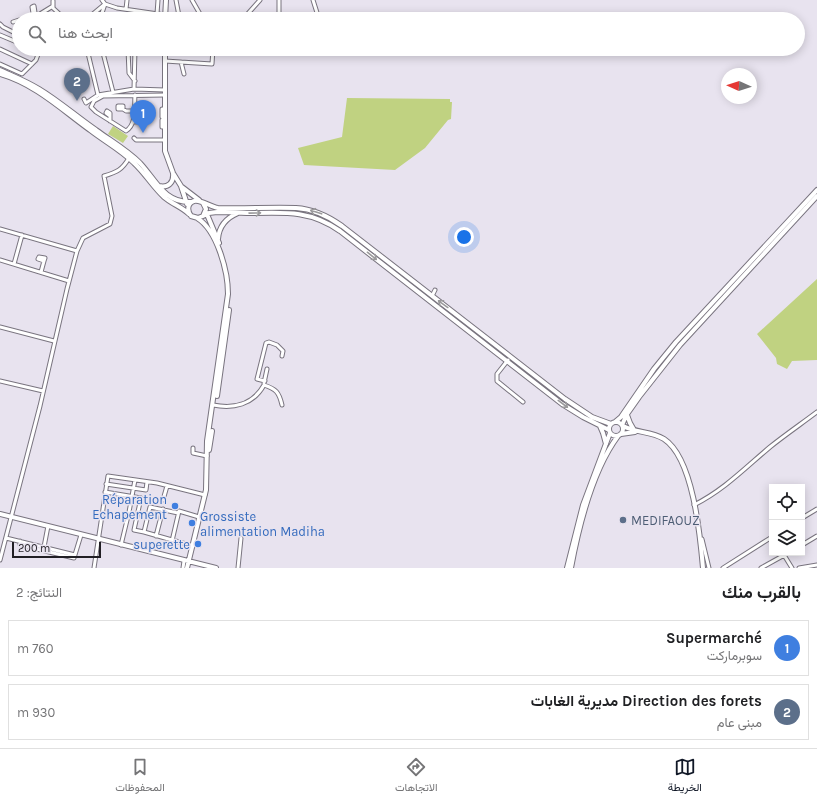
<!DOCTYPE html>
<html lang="ar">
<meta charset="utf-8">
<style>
:root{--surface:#fff;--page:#f2f2f2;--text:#202124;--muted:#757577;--line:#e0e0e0;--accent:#111827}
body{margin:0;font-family:Karla,Vazirmatn,sans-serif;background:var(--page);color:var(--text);direction:rtl}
.controls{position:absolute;right:12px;bottom:12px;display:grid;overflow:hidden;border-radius:0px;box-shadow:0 2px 10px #0003}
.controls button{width:36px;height:36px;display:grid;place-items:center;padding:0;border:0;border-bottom:1px solid var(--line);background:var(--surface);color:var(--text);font:20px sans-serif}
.compass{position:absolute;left:721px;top:68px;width:36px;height:36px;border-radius:50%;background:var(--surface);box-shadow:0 2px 10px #0003;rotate:273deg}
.scale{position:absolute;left:12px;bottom:10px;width:89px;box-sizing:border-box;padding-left:4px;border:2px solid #211f24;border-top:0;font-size:11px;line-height:14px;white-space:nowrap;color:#211f24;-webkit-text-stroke:3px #e8e3ef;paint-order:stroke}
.you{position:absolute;left:464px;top:237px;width:14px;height:14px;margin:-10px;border:3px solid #fff;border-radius:50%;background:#1a73e8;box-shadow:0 0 0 6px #1a73e833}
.badge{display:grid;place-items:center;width:26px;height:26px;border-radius:50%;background:var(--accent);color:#fff;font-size:13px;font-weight:700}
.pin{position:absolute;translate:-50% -33px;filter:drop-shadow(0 1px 2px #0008)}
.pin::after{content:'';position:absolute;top:21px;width:14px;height:12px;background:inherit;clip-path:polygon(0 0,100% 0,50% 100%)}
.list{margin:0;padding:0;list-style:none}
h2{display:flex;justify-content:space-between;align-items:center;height:52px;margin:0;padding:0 16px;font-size:17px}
h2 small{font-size:13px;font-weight:400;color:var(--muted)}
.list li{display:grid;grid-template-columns:26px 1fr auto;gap:12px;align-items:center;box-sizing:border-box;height:56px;margin:0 8px 8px;padding:0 8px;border:1px solid var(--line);border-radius:0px}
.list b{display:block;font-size:15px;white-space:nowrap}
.list p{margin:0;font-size:13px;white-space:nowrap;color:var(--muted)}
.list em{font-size:13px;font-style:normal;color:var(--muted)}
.icon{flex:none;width:22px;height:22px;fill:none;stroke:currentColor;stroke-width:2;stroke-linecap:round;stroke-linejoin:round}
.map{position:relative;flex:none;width:817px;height:568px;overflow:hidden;direction:ltr}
.search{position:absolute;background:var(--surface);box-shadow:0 2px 10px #0003;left:12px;right:12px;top:12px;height:44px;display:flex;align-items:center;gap:10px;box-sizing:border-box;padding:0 14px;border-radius:22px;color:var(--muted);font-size:15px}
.sheet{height:180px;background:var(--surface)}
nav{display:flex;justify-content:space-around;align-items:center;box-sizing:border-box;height:56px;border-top:1px solid var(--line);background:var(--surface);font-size:11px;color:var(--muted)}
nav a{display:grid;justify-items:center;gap:2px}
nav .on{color:var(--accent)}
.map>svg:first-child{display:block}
.green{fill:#c0d281}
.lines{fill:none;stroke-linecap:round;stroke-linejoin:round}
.street-casing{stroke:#79747f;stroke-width:5}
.secondary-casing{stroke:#79747f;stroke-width:6}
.street{stroke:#fff;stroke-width:3}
.secondary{stroke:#fff;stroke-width:4}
.oneway{stroke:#9b9a9c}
.shop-dot{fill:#3f7fe0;stroke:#e8e3ef;stroke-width:1.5}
.service-dot{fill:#5c6f8a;stroke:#e8e3ef;stroke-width:1.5}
.labels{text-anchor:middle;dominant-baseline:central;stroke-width:3;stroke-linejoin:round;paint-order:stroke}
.shop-label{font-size:13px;fill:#366cbe;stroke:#e8e3ef;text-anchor:end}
.service-label{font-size:13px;fill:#4e5e75;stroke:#e8e3ef;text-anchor:start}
</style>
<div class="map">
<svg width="817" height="568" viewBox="0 0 817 568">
<rect width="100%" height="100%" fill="#e8e3ef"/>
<path class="green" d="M347,98l103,1v3h2l-1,17 -3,1 -23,28 -30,22 -91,-5 -6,-17 44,-11z
M113,126l15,10 -5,7 -15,-9z
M817,279v81l-25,1 -5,8 -10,-5 -1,-6 -19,-24z"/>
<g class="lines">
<g class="street-casing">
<path id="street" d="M176,0l3,16 -1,3
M192,0l8,14 4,5
M313,0l6,19
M53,1v7l12,11
M126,9l1,-9
M148,13v6
M40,14l13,-8
M157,14l1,-14
M272,17l3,2 4,-4v-15
M34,19l-2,-12 2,-1 2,13
M87,19l18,-15 -3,-4
M100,19l5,-15 12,4 48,7
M136,19v-8
M241,19l3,-1 16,-18
M13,22l6,-2
M0,24l3,3 16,8
M0,35l19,8
M0,49l32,15
M33,49l6,4
M87,49l11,46 36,-6 31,1
M102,49l11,43
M128,49l1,24 6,8
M165,61l47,3 1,-15
M181,62l3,12
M0,64l22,10 14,-14 4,-11
M134,89l1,-40
M135,95c-1,12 2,29 -9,36l-30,-19 -5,-5 3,-6 9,-5 62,-1
M84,99l2,4 12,-8
M123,109v-3h-5v3h5l3,2h8
M110,116v-3l-3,-2 -1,2 4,3v5
M165,117h-3v-8h3
M133,122l15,-1
M164,127h-2v-7h2
M134,138l2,2h28
M0,229l77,22
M39,257l6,1 -1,3 -6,-2z
M0,260l69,21
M14,264l8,-29
M41,272l3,-11
M432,296l3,-6
M0,327l54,14
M508,360l-11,14v7l26,21
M0,381l43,10
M265,381l-8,-2 9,-36 3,-1 8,3 6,6 -1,5
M264,383l3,-14
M213,405c20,4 40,0 51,-20 12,4 15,7 18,20
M193,448v5l14,3
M106,484l40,6 1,-8
M105,492l36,6 -7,32 10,2
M163,500l4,-14
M694,505c30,-15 51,-37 76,-58 15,-12 31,-23 47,-35
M178,513l-28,-6 -6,25 49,14
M802,518l15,-9
M156,536l7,-27
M6,538l69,17
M702,539l7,29
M20,541v4l54,13 7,-23
M172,541l7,-30 20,6
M121,545l8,-33 6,-32
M802,545l15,-9
M44,547l4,-21
M784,555l8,13
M0,560l40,-154 27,-117 10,-38 6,-13 27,-14 2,-8 -8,-40c13,-4 18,-6 25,-18
M94,568l14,-92 49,7 48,12
M183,568l1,-7
M238,568l3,-30
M723,568l49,-31
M761,568l27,-15
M799,568l18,-3"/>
</g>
<g class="secondary-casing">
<path id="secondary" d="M165,19l1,-19
M165,49v102l8,22 8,13 6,18
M0,70c13,6 26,11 39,19 20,12 38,28 57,41 15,11 31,20 44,33 16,17 24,40 51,39
M0,74c35,10 61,35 90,56 14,11 31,20 44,33 11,10 19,24 30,34 8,7 18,10 25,17
M159,186c9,2 15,-3 14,-13
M182,187l17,13
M203,203l3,6 -3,7 -5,2 -7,-2c-4,-5 -4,-13 3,-15 6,-2 17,6 24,7 26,1 52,-1 78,0 18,1 32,8 46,18l223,173 27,18 19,7
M206,212l13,31
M203,216l6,-3 8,-1c12,0 25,1 37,1 33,-1 58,-2 86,18l222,173 21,13 26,13
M218,239c1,-13 8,-21 20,-26
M217,396l12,-86
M627,415l3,8 4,7
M609 429a7 7 0 1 1 14 0a7 7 0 1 1-14 0Z
M615,422l6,-5 33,-48 22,-27 141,-152
M622,425l5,-11 12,-17 41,-52 137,-149
M600,426l3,7 3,11
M623,426c13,7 28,5 41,13 29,19 36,95 39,129
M621,434l14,-2
M209,450l3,-19
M0,514l216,54
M187,568l19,-78 1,-49 21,-147c0,-23 -11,-64 -31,-76
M567,568l16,-63 27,-72
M571,568c8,-43 21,-97 47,-132"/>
</g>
<use href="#street" class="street"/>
<use href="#secondary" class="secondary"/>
</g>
<defs><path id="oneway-shaft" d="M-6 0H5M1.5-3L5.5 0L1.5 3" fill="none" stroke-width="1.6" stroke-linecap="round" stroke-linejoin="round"/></defs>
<g class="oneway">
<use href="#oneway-shaft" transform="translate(316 212) rotate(-162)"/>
<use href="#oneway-shaft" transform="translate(255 213) rotate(-1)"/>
<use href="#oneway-shaft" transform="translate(372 256) rotate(39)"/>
<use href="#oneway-shaft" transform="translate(443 304) rotate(-144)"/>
<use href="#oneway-shaft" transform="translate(563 404) rotate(37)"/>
</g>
<g class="shop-dot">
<circle cx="175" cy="506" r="4"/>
<circle cx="192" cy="523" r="4"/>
<circle cx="198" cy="544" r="4"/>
</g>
<circle class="service-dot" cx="623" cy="520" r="4"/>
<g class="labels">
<g class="shop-label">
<text x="167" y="499">Réparation<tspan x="167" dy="15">Echapement</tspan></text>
<text x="200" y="516" text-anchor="start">Grossiste<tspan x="200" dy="15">alimentation Madiha</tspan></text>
<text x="190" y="544">superette</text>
</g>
<g class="service-label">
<text x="631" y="520">MEDIFAOUZ</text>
</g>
</g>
</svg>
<div class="controls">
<button><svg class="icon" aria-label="locate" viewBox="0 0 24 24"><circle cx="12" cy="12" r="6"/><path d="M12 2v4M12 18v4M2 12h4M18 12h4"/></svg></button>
<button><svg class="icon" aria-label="layers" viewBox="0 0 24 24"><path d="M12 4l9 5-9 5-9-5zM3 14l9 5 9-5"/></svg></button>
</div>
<svg class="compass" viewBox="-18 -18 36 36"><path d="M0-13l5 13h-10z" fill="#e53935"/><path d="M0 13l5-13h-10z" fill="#757577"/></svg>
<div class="scale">200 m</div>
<div class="you"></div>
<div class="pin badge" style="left:143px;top:133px;background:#3f7fe0">1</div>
<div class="pin badge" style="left:77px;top:101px;background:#5c6f8a">2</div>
<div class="search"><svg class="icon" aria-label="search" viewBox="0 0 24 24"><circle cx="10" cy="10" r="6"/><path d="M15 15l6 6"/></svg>ابحث هنا</div>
</div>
<section class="sheet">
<h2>بالقرب منك<small>النتائج: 2</small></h2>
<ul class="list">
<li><span class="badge" style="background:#3f7fe0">1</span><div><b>Supermarché</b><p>سوبرماركت</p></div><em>760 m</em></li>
<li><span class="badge" style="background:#5c6f8a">2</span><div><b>Direction des forets مديرية الغابات</b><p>مبنى عام</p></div><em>930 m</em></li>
</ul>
</section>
<nav>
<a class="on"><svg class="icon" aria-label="map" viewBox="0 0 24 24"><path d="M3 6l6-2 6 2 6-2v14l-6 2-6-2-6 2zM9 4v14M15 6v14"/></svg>الخريطة</a>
<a><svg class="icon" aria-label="directions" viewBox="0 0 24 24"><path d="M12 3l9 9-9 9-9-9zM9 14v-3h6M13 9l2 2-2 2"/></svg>الاتجاهات</a>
<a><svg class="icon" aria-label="saved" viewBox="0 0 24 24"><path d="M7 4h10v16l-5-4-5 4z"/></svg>المحفوظات</a>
</nav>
